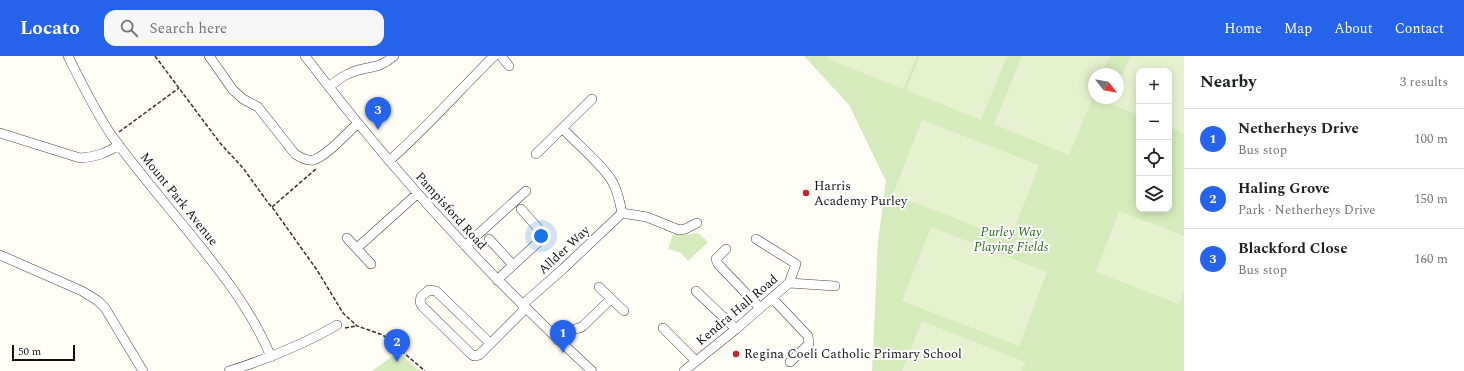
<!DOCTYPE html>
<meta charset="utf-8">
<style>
:root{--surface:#fff;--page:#f6f6f6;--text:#202124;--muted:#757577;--line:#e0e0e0;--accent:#2563eb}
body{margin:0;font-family:Spectral,serif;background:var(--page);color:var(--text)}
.controls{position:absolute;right:12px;top:12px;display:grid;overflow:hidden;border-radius:8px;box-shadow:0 2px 10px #0003}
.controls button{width:36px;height:36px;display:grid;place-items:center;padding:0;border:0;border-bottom:1px solid var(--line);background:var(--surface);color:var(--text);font:20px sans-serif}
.compass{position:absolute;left:1088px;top:12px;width:36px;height:36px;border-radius:50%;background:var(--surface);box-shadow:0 2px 10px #0003;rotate:121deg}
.scale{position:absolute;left:12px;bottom:10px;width:63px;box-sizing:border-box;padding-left:4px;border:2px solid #111;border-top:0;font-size:11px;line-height:14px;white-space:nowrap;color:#111;-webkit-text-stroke:3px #fff;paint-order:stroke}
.you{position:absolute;left:541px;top:180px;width:14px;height:14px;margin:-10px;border:3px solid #fff;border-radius:50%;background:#1a73e8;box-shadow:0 0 0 6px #1a73e833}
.badge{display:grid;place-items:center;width:26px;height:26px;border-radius:50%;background:var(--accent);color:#fff;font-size:13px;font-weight:700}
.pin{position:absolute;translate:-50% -33px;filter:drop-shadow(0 1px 2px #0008)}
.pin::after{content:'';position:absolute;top:21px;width:14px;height:12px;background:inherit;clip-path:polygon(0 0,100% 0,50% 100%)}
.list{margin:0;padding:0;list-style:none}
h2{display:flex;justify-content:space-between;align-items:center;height:52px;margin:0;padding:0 16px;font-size:17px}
h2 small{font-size:13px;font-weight:400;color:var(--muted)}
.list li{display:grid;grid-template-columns:26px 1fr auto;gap:12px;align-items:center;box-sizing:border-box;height:60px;padding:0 16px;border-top:1px solid var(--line)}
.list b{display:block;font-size:15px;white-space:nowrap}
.list p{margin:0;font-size:13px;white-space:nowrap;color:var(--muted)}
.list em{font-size:13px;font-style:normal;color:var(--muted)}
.icon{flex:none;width:22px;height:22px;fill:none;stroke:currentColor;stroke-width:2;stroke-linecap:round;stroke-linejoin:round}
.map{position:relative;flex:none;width:1184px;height:315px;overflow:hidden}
header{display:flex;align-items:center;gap:24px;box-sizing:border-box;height:56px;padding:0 20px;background:var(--accent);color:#fff}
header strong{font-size:19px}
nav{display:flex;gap:22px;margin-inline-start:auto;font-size:14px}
.search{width:280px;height:36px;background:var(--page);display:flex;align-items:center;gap:10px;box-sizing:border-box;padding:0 14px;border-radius:12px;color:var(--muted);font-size:15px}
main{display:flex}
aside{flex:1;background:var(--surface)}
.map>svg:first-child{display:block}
.green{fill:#d5ebbd;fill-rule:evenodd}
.pitch{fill:#e6f2cf}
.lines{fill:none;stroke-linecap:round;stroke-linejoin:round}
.minor-casing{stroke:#444;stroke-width:10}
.path{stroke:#333;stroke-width:1.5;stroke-dasharray:4 2;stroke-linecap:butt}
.minor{stroke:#fff;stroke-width:9}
.poi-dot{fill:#c4262e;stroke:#fff;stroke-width:1.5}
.labels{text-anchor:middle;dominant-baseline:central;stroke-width:4;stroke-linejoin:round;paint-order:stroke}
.poi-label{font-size:13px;fill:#111;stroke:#fff;text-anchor:start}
.street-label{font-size:13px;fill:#111;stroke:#fff}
.park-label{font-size:13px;font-style:italic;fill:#2f6b1f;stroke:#fff}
</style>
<header>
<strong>Locato</strong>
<div class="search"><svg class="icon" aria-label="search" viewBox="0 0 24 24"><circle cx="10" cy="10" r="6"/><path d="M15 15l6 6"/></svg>Search here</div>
<nav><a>Home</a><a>Map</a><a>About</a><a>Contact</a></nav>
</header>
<main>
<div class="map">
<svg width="1184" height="315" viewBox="0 0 1184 315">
<rect width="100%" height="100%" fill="#fffdf5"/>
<path class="green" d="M804,0h380v315h-312l6,-130 8,-60 -37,-76zM1139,15h30v138h-30zM1094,18h24v24h-24z
M698,177l10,9 -20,19 -7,-8 -13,-4 5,-15 10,1z
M398,296l21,19h-47z"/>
<path class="pitch" d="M829,0h88l-14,33 -75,-30z
M920,0h87l-26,64 -75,-30z
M1022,0h88l-8,18h-8v20l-25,61 -75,-31z
M1130,0h54v77l-15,-6v-56h-30v44l-28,-11 2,-6h5v-13z
M922,64l117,45 -29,75 -117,-46z
M1119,155l65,25v55l-5,13 -83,-32z
M931,171l116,45 -28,74 -117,-45z
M922,265l103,41 -4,9h-119z"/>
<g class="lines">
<g class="minor-casing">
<path id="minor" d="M68,0c14,28 27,55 44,80 32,44 69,85 102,128 23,29 43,59 57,93
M209,0l24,34 10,9 15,8 37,47c6,4 12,7 18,6 13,-3 35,-28 45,-37
M305,0c86,113 182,219 287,315
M501,0l8,10
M329,31c6,-5 12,-10 19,-13 18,-9 29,-3 46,-18
M563,73c13,14 42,38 50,54 5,9 7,20 9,30
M0,77l80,25c16,-1 26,-5 39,-13
M536,98l56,-55
M389,105c37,-33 70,-70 105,-105
M622,157l25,4 32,13 6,-1 12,-6
M347,182l24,26
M489,183l24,26
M756,183l40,25 -7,19
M465,190l61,-55
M357,192l60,-54
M726,193l-10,10 2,5 42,44
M0,199l82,36 16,10 7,7 38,63
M497,224l48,-44 -24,-27
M599,231l25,24
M696,235l40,38
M772,242l36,38 1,8 -19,18
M522,249l42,-37 58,-55
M663,272l33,33
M558,284c3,-4 7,-8 11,-10 5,-2 9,0 14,-4l28,-27
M490,287l-54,-52 -7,-1 -8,7 -1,5 2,4 49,48 3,2 5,-1 47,-47
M229,315c38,-12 74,-26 108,-46
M684,315l52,-42 53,-46 46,3"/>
</g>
<path class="path" d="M155,0l65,87 23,25 26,36 3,3 45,63 26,43 14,13 26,9 42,36
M119,76l60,-44
M272,151l45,-39
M345,272l12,-2"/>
<use href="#minor" class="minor"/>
</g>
<g class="poi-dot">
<circle cx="806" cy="137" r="4"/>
<circle cx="736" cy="298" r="4"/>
</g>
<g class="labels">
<g class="poi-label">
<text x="814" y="130">Harris<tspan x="814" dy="15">Academy Purley</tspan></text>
<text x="744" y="298">Regina Coeli Catholic Primary School</text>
</g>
<g class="street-label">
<text transform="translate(179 143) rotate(51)">Mount Park Avenue</text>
<text transform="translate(451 155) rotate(48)">Pampisford Road</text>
<text transform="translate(564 194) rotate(-43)">Allder Way</text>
<text transform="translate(737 254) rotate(-40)">Kendra Hall Road</text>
</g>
<g class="park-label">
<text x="1011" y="176">Purley Way<tspan x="1011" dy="15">Playing Fields</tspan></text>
</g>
</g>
</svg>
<div class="controls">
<button>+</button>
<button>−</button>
<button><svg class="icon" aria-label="locate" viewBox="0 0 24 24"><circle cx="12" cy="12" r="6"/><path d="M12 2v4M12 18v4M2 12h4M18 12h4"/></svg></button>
<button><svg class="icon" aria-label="layers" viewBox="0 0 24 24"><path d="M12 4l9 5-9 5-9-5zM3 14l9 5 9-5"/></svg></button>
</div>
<svg class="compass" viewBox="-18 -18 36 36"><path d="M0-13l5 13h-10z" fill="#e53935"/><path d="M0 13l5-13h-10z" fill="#757577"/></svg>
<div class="scale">50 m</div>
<div class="you"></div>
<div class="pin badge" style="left:563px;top:297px">1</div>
<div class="pin badge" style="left:397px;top:306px">2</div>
<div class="pin badge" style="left:378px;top:74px">3</div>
</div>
<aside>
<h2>Nearby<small>3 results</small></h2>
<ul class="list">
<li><span class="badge">1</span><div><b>Netherheys Drive</b><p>Bus stop</p></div><em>100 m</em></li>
<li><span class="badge">2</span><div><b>Haling Grove</b><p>Park · Netherheys Drive</p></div><em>150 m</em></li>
<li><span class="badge">3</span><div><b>Blackford Close</b><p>Bus stop</p></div><em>160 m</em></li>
</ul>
</aside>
</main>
